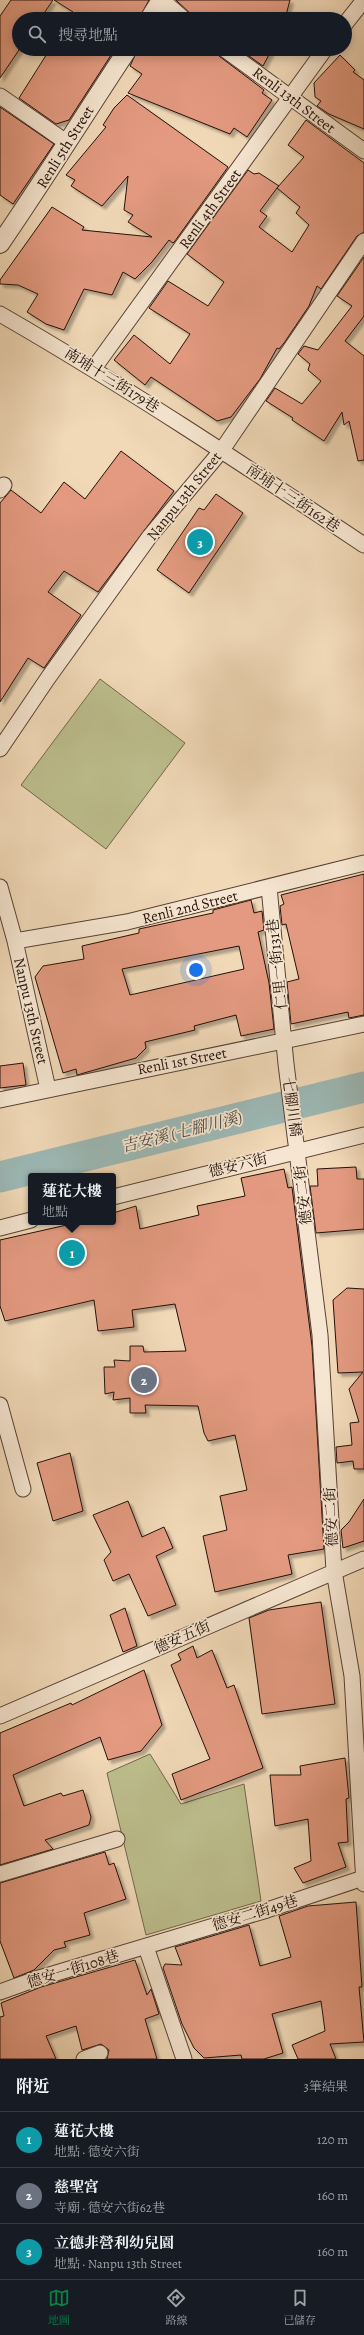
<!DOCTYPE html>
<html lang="zh-TW">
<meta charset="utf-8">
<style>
:root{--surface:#171b24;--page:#242831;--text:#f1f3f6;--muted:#9ea1a6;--line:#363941;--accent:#0b8043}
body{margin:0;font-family:Alegreya,"Noto Serif TC",serif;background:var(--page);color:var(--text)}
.you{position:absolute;left:196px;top:970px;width:14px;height:14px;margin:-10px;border:3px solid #fff;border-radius:50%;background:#1a73e8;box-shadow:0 0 0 6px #1a73e833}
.badge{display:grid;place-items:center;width:26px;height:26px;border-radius:50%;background:var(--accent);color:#fff;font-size:13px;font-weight:700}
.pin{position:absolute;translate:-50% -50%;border:2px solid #fff;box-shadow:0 1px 4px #0006}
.popup{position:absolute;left:28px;top:1173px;width:88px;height:52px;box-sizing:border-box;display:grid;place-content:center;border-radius:4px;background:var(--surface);filter:drop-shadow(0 1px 3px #0005);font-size:13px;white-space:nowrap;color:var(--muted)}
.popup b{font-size:15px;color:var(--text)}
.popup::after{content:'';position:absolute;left:50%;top:100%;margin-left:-8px;border:8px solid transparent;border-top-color:var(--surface)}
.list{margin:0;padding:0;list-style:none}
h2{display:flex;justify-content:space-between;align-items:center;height:52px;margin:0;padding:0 16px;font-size:17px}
h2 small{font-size:13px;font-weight:400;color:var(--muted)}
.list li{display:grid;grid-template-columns:26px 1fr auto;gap:12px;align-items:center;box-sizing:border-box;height:56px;padding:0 16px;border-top:1px solid var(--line)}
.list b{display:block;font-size:15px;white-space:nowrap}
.list p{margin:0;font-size:13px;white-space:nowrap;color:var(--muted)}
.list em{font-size:13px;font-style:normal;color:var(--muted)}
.icon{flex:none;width:22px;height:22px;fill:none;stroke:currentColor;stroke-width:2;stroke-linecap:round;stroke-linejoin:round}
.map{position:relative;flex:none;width:364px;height:2059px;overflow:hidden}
.search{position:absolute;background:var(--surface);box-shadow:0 2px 10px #0003;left:12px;right:12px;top:12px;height:44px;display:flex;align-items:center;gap:10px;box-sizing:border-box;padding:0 14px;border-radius:22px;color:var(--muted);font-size:15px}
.sheet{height:220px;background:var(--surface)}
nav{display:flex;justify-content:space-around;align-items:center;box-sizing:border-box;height:56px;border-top:1px solid var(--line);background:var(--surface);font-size:11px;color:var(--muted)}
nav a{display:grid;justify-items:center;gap:2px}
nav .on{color:var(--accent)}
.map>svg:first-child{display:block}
.green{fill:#bdbe8d;stroke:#70674b}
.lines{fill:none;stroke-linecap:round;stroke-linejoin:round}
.river{stroke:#9cb9b6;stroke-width:31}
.building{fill:#e39a80;stroke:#241009;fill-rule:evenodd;filter:url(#shadow)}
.minor-casing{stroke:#574235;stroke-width:17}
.tertiary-casing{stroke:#574235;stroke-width:20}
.minor{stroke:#f6e6d1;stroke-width:15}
.tertiary{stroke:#f6e6d1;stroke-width:18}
.labels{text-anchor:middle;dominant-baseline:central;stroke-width:3.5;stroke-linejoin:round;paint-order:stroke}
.street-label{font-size:15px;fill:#241009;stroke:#f6e6d1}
.water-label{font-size:16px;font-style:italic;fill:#4e4b46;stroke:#f6e6d1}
</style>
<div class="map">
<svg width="364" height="2059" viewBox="0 0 364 2059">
<defs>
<filter id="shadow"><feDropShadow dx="3.5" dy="3.5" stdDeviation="1" flood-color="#0004"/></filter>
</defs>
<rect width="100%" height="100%" fill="#f1d9b8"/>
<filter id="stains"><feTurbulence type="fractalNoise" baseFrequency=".005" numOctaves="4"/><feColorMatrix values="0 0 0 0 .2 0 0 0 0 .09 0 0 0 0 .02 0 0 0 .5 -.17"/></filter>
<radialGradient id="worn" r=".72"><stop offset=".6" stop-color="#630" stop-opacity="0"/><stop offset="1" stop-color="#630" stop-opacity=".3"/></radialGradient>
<path class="green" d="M100,679l85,64 -79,106 -85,-64z
M150,1754l31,50 63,-20 17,117 -115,34 -39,-162z"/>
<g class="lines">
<path class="river" d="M0,1177l364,-90"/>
</g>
<path class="building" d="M11,0h42l-13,19h-21v31l-19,28v-62z
M54,0h95l-10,19h-70l4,-7z
M176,0h114l-5,19h-89z
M50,49h65l-46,71 -13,4 -37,-26z
M138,49h77l4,7 45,34 -2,3 10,7 -25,37 -13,-9 -4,6 -102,-41 14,-19 -12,-8z
M239,49h33l-9,17z
M340,55l15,15 -2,2 11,8v49l-35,-15 -12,-8 4,-5 -6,-4 -1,-14z
M127,95l101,72 -53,74 -2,2 -4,-3 -17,22 -17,17 -12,-7 -11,23 -28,-6 -20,41 -18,-6 -19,-12 11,-18 -20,-9 -18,-1v-4l52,-73 32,20 -2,3 70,7 -24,-15 5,-7 -9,-5 4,-34 -26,30 -31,-20 4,-6 -9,-5 40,-48 -3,-2 11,-17z
M0,107l54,37 -41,60 -13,-9z
M306,120l58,43v69l-7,4 -36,53 -4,-3 -8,20 -25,37 -5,6 -2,-1 -17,31 -29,38 -14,4 -66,-44 -6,8 -31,-25 20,-25 36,29 20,-30 -41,-26 19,-27 40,25 16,-24 -37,-28 61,-84 6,4 5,-1 20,13 -2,2 27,-31 -16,-12zM277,188l23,19 -4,6 13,12 -17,27 -33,-25 8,-11 -7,-5z
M364,257v59l-19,25 19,15v104l-6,1 -9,-40 -5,4 -2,-13 -18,29 -32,-21 1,-2 -27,-17 9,-13 27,16 19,-23 -13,-11 2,-6 -12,-10 6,-8 14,4 34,-44 -15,-10z
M121,451l53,40 -76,101 -34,-21 -16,21 33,23 -37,53 -16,-10 -28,44v-199l11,-13 30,23 23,-31 21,17z
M216,494l27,19 -54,80 -32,-23 42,-62 5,2z
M364,874v141l-15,3 -1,-6 -57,12 -4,-42 12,-3 -13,-55 -4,1 -2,-19 4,-2 -3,-9z
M251,900l3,13 8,-2 2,19 -6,2 11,51 5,46 -33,7 -5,-21 -42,11 1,4 -50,12 1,6 -10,10 -59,17 -1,-6 -13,4 -28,-96 8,-11 41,-7 -2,-13 57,-13v-4l74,-16v-3zM239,946l5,23 -114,26 -8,-26z
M23,1063l3,22 -26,3v-22z
M356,1167l1,12h7v50l-48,4 -6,-47h8l-1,-17z
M284,1169l4,19 4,-1 20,159 12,203 -36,6 4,19 -77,18 -12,-56 24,-6 -7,-34 27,-6 -12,-55 -27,6 -4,-8 -6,-27 -53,-1 1,8h-16v-15l-17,2 1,-8 -9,2 -1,-27h11l-1,-7 16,1v-15h13l1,6 42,-1 -11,-47 -43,6 2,17 -36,4 -4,-31 -89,21 -5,-15v-66l80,-18h33v-9l23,-7 4,23 59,-14 -2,-9 48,-10 -4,-18z
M347,1288l17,1v180h-10l-1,-8 -16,2 -1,-16 16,-2 -2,-22 9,-1 -10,-33 14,-17 -25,1 -5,-73z
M70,1453l13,58 -30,10 -16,-58z
M364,1499v42l-21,7 -2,-18 8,-8z
M128,1501l14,36 22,-10 9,21 -17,8 20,49 -28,11 -19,-42 -16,7 -9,-21 7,-8 -18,-37z
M321,1602l14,102 -73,10 -13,-96 20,-8z
M125,1608l12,38 -14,6 -13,-37z
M193,1646l4,12 15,-8 15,38 7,-3 29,83 -82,32 -9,-26 38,-15 -39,-94 10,-5 -3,-6z
M144,1670l18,55 -21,26 -33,9 -8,-23 -87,38 11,31 37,-13 2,3 20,-6 8,27 -2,8 -44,15 8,9 -53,16v-132l71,-30 1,2z
M345,1758l4,40 -3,1 2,43 -10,1 8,24 -43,16 -9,-15 17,-7 -3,-42 -33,7 -5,-51h31l-1,-9z
M105,1852l4,13 5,-2 12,36 -42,14 6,22 -26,7 2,5 -12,3 -20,20 -20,8 -14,-37v-58z
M356,1902l6,85h-3l5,55 -34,2 6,15h-38l-6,-14 33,-14 -4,-30 -49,13 11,39 -19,6h-22l-1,-4 -37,3 -10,-10 -12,-24 -19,-56 2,-4 17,1 -7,-18 74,-22 11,41 31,-9 -12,-41 29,-10z
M135,1960l12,35 4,-6 8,25 -14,5 12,40h-50l2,-9 -8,-6 -19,6 -6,-24 -30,10 10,23h-56v-42l4,-1 -3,-13 40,-16z"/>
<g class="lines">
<g class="minor-casing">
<path id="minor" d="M162,0l22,19
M345,24l19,-24
M224,49l140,102
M0,96l66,46
M0,314c125,72 244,151 364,231
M94,368l231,-319
M0,490l4,-5
M0,749l48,-71 102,-142 72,-86 142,-209
M0,887l15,54 33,148
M269,887l17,177 34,271 14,236 18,105 12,208
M15,941l112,-19 237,-59
M0,1100l364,-76
M113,1197l251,-62
M0,1228l31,-8
M0,1405l23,84
M0,1716l364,-157
M0,1874l117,-35
M146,1947l38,112
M0,1992l36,-13 231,-69 96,-32
M84,2059l16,-6"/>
</g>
<g class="tertiary-casing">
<path id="tertiary" d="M149,19l12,-19
M0,244c44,-64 85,-130 128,-195"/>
</g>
<use href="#minor" class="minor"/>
<use href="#tertiary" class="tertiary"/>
</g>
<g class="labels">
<g class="street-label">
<text transform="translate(294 100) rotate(37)">Renli 13th Street</text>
<text transform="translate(65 147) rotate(-58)">Renli 5th Street</text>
<text transform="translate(210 209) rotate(-54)">Renli 4th Street</text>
<text transform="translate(112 380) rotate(32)">南埔十三街179巷</text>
<text transform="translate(184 496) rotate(-51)">Nanpu 13th Street</text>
<text transform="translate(293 498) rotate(34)">南埔十三街162巷</text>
<text transform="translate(190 907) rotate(-14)">Renli 2nd Street</text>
<text transform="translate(277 964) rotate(-96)">仁里一街131巷</text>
<text transform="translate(31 1011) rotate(77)">Nanpu 13th Street</text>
<text transform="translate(182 1061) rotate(-11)">Renli 1st Street</text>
<text transform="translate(292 1107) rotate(82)">七腳川橋</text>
<text transform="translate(238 1165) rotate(-14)">德安六街</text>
<text transform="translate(303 1195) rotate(-97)">德安二街</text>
<text transform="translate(331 1517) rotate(-93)">德安二街</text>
<text transform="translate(182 1637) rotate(-24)">德安五街</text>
<text transform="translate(255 1913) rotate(-17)">德安二街49巷</text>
<text transform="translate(73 1969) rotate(-17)">德安一街108巷</text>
</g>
<g class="water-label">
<text transform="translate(182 1132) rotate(-14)">吉安溪 (七腳川溪)</text>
</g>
</g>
<rect width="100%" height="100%" filter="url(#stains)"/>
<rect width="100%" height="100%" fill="url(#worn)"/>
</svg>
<div class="you"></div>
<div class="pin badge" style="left:72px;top:1253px;background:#0f9aa8">1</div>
<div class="popup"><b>蓮花大樓</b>地點</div>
<div class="pin badge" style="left:144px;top:1380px;background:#6b7280">2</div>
<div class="pin badge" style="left:200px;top:542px;background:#0f9aa8">3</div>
<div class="search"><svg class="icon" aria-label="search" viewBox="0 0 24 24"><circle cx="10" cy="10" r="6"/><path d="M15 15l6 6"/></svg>搜尋地點</div>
</div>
<section class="sheet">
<h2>附近<small>3筆結果</small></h2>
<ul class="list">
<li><span class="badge" style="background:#0f9aa8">1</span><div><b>蓮花大樓</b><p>地點 · 德安六街</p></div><em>120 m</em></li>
<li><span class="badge" style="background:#6b7280">2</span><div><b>慈聖宮</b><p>寺廟 · 德安六街62巷</p></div><em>160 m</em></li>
<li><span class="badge" style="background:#0f9aa8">3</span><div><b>立德非營利幼兒園</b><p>地點 · Nanpu 13th Street</p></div><em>160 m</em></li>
</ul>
</section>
<nav>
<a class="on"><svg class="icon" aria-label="map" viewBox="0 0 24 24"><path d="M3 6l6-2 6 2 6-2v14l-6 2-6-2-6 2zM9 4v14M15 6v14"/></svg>地圖</a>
<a><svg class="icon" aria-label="directions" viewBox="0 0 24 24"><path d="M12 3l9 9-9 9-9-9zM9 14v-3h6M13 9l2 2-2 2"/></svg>路線</a>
<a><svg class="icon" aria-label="saved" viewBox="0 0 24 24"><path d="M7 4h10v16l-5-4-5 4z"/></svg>已儲存</a>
</nav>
